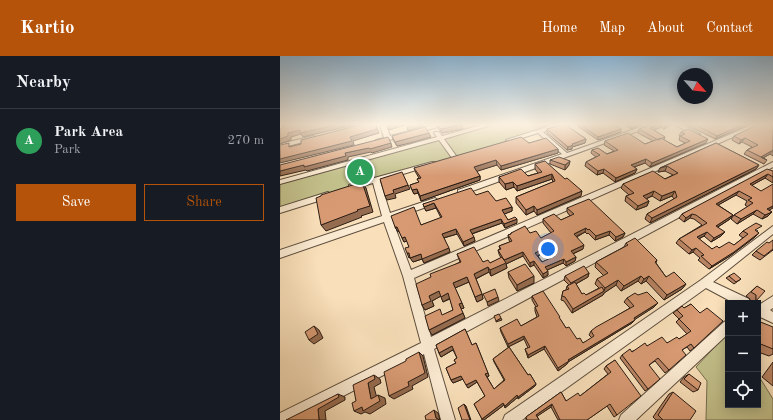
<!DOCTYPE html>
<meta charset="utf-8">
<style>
:root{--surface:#171b24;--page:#242831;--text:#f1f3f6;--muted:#9ea1a6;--line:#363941;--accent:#b45309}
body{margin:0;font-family:"Old Standard TT",serif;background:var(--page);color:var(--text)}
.controls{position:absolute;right:12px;bottom:12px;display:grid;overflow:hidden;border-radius:0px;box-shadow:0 2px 10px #0003}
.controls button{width:36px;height:36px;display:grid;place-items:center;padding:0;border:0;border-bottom:1px solid var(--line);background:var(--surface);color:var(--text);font:20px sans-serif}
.compass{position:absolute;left:397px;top:12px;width:36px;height:36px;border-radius:50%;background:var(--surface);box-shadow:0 2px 10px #0003;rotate:117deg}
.you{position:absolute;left:268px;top:193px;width:14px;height:14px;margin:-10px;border:3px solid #fff;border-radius:50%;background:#1a73e8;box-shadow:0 0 0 6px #1a73e833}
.badge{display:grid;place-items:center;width:26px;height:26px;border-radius:50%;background:var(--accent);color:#fff;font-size:13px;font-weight:700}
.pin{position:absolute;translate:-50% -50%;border:2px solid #fff;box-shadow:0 1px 4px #0006}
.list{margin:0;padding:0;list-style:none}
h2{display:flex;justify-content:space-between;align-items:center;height:52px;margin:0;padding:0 16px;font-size:17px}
h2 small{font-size:13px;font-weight:400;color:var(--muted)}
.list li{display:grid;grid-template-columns:26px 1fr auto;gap:12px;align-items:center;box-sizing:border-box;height:64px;padding:0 16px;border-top:1px solid var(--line)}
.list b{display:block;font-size:15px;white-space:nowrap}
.list p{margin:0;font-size:13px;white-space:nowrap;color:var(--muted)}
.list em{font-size:13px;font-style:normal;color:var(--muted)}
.actions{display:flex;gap:8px;padding:12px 16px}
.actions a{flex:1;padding:9px 0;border:1px solid var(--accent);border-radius:0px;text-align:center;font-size:14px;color:var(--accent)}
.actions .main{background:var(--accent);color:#fff}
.icon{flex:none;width:22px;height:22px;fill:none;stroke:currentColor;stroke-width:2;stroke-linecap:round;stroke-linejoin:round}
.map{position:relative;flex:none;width:493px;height:364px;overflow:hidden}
header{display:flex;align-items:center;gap:24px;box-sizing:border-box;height:56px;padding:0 20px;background:var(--accent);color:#fff}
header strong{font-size:19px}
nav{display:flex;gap:22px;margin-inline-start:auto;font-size:14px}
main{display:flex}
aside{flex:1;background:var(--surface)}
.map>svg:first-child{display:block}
.green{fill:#c3c18c;stroke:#776f50}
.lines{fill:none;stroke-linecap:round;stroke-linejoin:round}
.minor-casing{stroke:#5e4e3e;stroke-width:2}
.minor{fill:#fbebd2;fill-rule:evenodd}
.wall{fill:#b98463;stroke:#2b1d14;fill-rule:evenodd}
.shaded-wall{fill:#966c50;stroke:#2b1d14}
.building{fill:#d79a73;stroke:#2b1d14;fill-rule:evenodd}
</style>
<header>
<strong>Kartio</strong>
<nav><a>Home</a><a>Map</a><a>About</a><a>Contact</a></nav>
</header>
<main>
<aside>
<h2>Nearby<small></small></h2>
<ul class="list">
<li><span class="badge" style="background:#2e9e5b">A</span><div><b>Park Area</b><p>Park</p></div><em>270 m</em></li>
</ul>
<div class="actions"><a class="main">Save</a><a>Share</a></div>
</aside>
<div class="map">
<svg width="493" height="364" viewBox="0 0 493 364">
<rect width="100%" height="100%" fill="#f9e0ba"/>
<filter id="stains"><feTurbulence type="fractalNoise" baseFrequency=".005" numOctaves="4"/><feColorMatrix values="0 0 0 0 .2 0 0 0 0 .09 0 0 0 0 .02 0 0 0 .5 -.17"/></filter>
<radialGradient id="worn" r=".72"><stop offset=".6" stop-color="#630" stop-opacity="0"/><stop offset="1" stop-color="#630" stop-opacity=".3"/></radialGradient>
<path class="green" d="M208,69h72l-280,85v-28z
M445,280l3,4v65h30v-30l15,24v21h-67l1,-39 -11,-14z"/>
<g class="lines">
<g class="minor-casing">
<path id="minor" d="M0,69h16l-16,4z
M100,69h6l4,11 44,-11h11l-67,18 -2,-1v-2l8,-2z
M201,69h10l-47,14 13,18 -1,1h-4l-13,-18 -159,44v-4l157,-43 -3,-4 1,-1h4l3,4z
M273,69h10l-20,7 24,21 79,-28h9l-191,69h-6v-4l104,-36 -24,-21 -29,9 -3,-2z
M395,69h8l17,9 -5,1z
M472,69h8l-346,153 17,59 342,-175v5l-339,182 21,71h-14l-17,-66 -127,66h-17v-7l141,-70 -18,-67 -19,-54 -104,36v-8l102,-34 -9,-33 -21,6h-3v-4l83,-23h4v2l-56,17 10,32 45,-15 4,3 -1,2 -46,16 19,51z
M33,80l2,1v2l-35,9v-4z
M48,136l4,3 -1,2 -51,16v-6z
M493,170v8l-60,48 36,17 1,4h-16l-28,-15 -184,132h-19l2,-5 196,-135z
M493,240v12l-3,2 3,2v11l-15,-7v-11h1z
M448,264v14l-92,86h-17l2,-5 103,-93z"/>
</g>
<use href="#minor" class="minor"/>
</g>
<path class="wall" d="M157,69l26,4 -21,4 -4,-5z
M296,69h40l5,7 -23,8z
M345,69h16l-10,4z
M370,69h21l-7,4 -3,-2 -7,3 11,7 -1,3 13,7 8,-4 -6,-3 1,-4h-1l2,-4 25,11 -56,24 -5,-4 -11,4 3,2 -2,4 -20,9 -12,-9 -6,2 -12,-9 1,-4 10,-5 -5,-4 1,-3 15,4 7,-3 -10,-6 1,-4 40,3 8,-3 -15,-8 1,-4z
M407,69h61l-33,14z
M493,70v30l-3,-2 -7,4 4,2 -3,4 -20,-10 3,-4 5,-3 -10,-5 -3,2 -7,-4 2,-4z
M290,72l16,11 -1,4 -13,4v2l-5,1 -20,-17v-4z
M112,80l39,1 -34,9 -4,-6z
M249,87l29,6v4l-57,17 -4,-5 -21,6 4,5v4l-59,21 -3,-8 -4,1 -4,-9 9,-3 -2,-3 2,-1 -3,-5 -2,-5z
M436,87l43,22 -3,4 -106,54 -5,-4 2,-5 27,-15 -2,-3 -12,5 -8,-5 -6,3 3,2 -2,5 -11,4 -11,-9 1,-5 3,-1 -8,-7 2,-4 42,-5 8,-4 -8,-4 -7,1 2,-4z
M270,104l20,1 -1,4 -4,5 -15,-6z
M265,105l36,35 -44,19 -3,-4 -8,4 -10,-12v-6l37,-15 -1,-3 -35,12 -3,-4 -8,3 -7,-8v-5l29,-1 10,-3 -3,-4v-5z
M493,115v12l-8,-5 -13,7 17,25 3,2 -4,4 -6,3 -9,-5 -16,10 -6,-5 3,-4 14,-8 -3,-2 2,-4 -11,-6 -18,10 15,10 -3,4 -12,8 3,9 -10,6 -7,-6 -5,3 13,10 22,-4 9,-7 -4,-3 4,-4h15h-1l2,2 -4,4 -25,19 -21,13 -11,-9 2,-2 -7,-6 -4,2 -13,-11 3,-4 23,-14 -8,-6 -4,-1 -6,4 -5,-4 3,-4z
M196,139l36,12v4l-8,3 4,6 9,3 -12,5 -3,-5 -30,11 3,7 -11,5 -7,-12 -13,4 6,14 -26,11 -2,-4 -9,3 -3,-5 -1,1v-11l-2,-6 -3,1 -5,-11 -1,1 -3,-5 26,-2 20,-7 -5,-10 -10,3 -3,-7z
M287,152l58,25 -2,4 -8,4 -6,-6 -14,5 -7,-7 -1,1 -2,-2 -8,5 6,12 -10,5 3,3 -1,4 -9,5 -3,-3 -16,7 1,5 -5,3 -9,-13 -4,2 -7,-11 -17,8 1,4 -16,8 -2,-4 -13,7 6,15 1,5 -6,3 -8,-20 -14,6 9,20 -3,1 4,9 -33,17 11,-20 10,-5 -3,-11 -7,3 -2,-6 -9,5 2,5 -9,4 -3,-5 9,-28 29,-15 -3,-8 26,8 7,1 11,-5 -2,-4 -1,-4 2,-1 -1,-3 11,-4 -1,-2 -1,-5 3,-1v-1h19l11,5 10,-5 -8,-10v-4l18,1 9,-4 -3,-4zM268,195l5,7 -11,4 -4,-6z
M346,187l31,17 -1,3 10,14 20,7 -4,5 -18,11 -18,-19 -5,3 -3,-3 -17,10 -5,-6 -12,8 -1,2 -31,18 -8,-12 -3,-1 2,-9 3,-1 1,-4 2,-1 -5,-5 1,-4 24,-3 -1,4 -12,7 6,10 4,1 13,-7 -4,-4 2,-5 7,-3 -9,-9 1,-5 28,-15z
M493,194l-13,10 -8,-5 4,-4z
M228,216l26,11 -17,8 -8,-13z
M449,220l12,3 -7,5 -8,-6z
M477,230l-1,15 -3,2h-3v-4l-4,-3z
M358,239l16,12 -19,12 -3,4 -64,39 -1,2 -9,7 -14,-22 -16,9 -3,-9 3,-1 -4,-9 -16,8 -7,-15 -1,-4 21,-2 16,-9 -2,-6v-4h1l-4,-7v-4l28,23 6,9 11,11 6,4 9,-5 -3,-3 2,-4 39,-23 -6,-6 3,-4z
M411,248l3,44 -4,3 -3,-4 -5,3 -13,20 -4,3 -10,-12 -6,4 -1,24 -3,2 -25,-33 2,-3 25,-9 20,-3 12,-4 8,-5 -11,-12 3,-3 -6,-6 4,-3 7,-2z
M478,265l15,28v5l-4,2 -11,-4z
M185,273l7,16 4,-2 13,33 -2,1 7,12 10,-9 -10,-18 -1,-3 16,-12 19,28 2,-1 6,10 -1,2 -17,13v-2l-13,11 -1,-3 -20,15h-2v-1l-8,-15 11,-8 -8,-14 -9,6 -5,-9 -10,4 -2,-3 -5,-12 10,-5 -2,-3 3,-2 -4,-8 -12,7 -2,-4 -3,-8z
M335,304l2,55 -3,2 -7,-11 -20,14h-29l-7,-13 -14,9 2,4h-13v-3l35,-25 5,9 14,-5 28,-22 -4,-5 2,-3z
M493,306v24l-11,-9z
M409,318l9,16 -5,2 -13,-10 4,-5z
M393,336l17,28h-34l-3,-3 16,-23z"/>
<path class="shaded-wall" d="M55,69h19l-51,12 -2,-3 -10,3v3l-11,4v-5l8,-6 12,-3z
M96,69l3,8 -26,8 1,4 -74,18v-4l70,-22z
M110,69h15l-16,5 -1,-4z
M132,69h11v1l-15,5 -1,-4z
M182,69l1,4 -21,4 -1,-4z
M352,69h9l-10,4z
M378,69h4l-1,2 -12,5 1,-4z
M385,69h6l-7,4z
M462,69h6l-33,14 2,-3z
M341,73v3l-23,8v-3z
M149,77l2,4 -21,6 -13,3 -2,-4z
M465,82l-3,4 -3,2 2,-4z
M306,83l-1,4 -13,4v2l-5,1 1,-3 4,-3z
M428,83l-2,4 -56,24 2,-4z
M111,87l1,4 -20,6 -1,-1 -23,5v3l-41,11 -1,-1 -26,6v-5l65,-18z
M278,93v4l-57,17v-4z
M493,94l-3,4 -7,4 -2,-1z
M366,103l-1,4 -16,6 2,-4z
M216,104l1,5 -22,7 -1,-5z
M290,105l-1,4 -4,5v-5z
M479,109l-3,4 -106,54 2,-5z
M387,110l-2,5 -7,1 2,-4z
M324,113l-1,4 -6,2 1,-4z
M357,113l-2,4 -20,9 1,-4z
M272,118v5l-35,12v-5z
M488,118l-3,4 -18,10 3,-4z
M200,120v4l-59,21 -1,-5z
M82,126l4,6 7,24 -12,4 1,1 -36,14 -5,-6 36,-15z
M233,126l1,5 -8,3 -1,-6z
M128,129l2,4 -15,5 1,4 -9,2 -2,-4 8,-6z
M137,133l1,4 -4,1 -2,-4z
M302,135l-1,5 -44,19v-5z
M374,135l-2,5 -11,5 2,-5z
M395,135l-3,5 -12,5 2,-5z
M459,135l-3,4 -23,13 3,-4z
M369,145l-2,5 -11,4 2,-4z
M154,147l2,5 -10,3 -2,-4z
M254,150v5l-8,4v-5z
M493,150v2l-9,5 3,-4z
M232,151v4l-10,4v-5z
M477,154l-4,4 -16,10 4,-5z
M492,156l-4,4 -6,3 3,-4z
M412,158l-2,4 -6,4 2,-4z
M453,159l-3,4 -17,11 3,-4z
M221,163l1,4 -31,11 -1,-4z
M237,163v4l-12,5 -1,-4z
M115,171h2l3,4 -2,1z
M306,172l-1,4 -12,6 1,-4z
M176,173l1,5 -14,4 -1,-4z
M330,175l-1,4 -14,5 1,-4z
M427,176l-3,4 -10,5 3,-4z
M445,176l-4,4 -10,6 3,-4z
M345,177l-2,4 -8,4 1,-4z
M479,177l-4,4 -25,19 -21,13 3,-3z
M125,181l2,4 -3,1 -2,-4z
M194,181l1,4 -11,5 -1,-4z
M304,189l-1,4 -13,6 1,-4z
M268,191v4l-13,6v-4z
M169,192l1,4 -26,11 -2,-4 -9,3 -3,-4 11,-4z
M416,192l-3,4 -4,2 3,-4z
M243,196v4l-17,8 1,4 -16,8 -1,-6 14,-10z
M127,197h2l2,4 -2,1z
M296,201l-1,4 -9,5v-4z
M284,203l-1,4 -18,8v-4z
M254,205v4l-4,2v-4z
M208,211l1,5 -14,7 -1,-5z
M268,215v4l-5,3v-4z
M309,217l-1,4 -18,10 1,-4z
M254,220v7l-17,8v-6z
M361,220l-3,5 -17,10 3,-5z
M369,220l-3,5 -5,3 3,-5z
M187,221l2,5 -14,6 -2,-5z
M338,224l-2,5 -12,8 -1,2 -31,18 1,-4 31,-18 1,-3z
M406,228l-4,5 -18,11 3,-5z
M159,235l2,5 -9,5 2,5 -9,4 -3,-5 7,-9z
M168,237l2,5 -7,4 -2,-5z
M202,238l1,5 -6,3 -2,-5z
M218,241l1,4 -11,5 -1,-4z
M182,247l2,5 -3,1 -2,-5z
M378,247l-4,4 -23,15 3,-4z
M183,257l2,5 -33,17 -3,-5z
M221,262l1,2 -6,2v-1z
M355,264l-3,3 -64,39 -1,2 -9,7v-3l10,-8z
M34,270l5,4 4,8 -9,6 -5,-4z
M244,280v3l-16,8v-3z
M172,290l2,3 -13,8 -2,-4z
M265,290l-1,3 -16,9v-3z
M139,296l4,4 5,21 -16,9 1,3 -19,10 -5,-3 19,-14z
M208,317l1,3 -2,1 -2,-3z
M94,319l6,4 1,4 -7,4 4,15v-7l7,3 1,6 -16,10 -5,-2 -4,2 -7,-3 17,-12 -3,-16z
M181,320l2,3 -10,4 -2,-3z
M196,324l1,2 -9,6 -2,-3z
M256,328l-1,2 -17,13v-2z
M58,338l7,3v3l-20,11 1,9h-7l-1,-11z
M237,339l1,2 -13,11v-2z
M223,347l1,2 -20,15h-2v-1z
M184,348l2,2 5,14h-1z
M272,348l-1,3 -15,10v-2z
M154,354l4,3 2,7 -4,-2z"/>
<path class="building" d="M3,69h52l-35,8v-3l-12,3v3l-8,3v-10l2,-1v-2z
M80,69h16l1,4 -27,8 2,4 -72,18v-14l9,-2v4l12,-3v-4z
M157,69h24l-20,4z
M280,69h10l-1,2 17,12 -14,5 1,1 -5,2 -21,-18z
M301,69h35l5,4 -23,8z
M370,69h8l-8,3 15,9 -7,3 -19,-11z
M416,69h46l-25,11z
M477,69h14l2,1v24l-12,7 6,3 -20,-10 11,-5 -13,-7 -4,2 -7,-4z
M145,71l4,6 -34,9 -3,-6z
M408,73l20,10 -56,24 -6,-4 -15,6 6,4 -21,9 -12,-9 -6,2 -12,-9 14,-7 -8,-5 6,-2 9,6 11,-4 -13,-9 23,-8 17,11 16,-6 16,9 13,-6 -10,-5 5,-2 -4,-2z
M108,81l3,6 -21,6 -1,-1 -24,5 1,3 -42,11v-2l-24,6v-6z
M241,81l8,6 17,-5 12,11 -57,17 -5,-6 -22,7 6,9 -60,20 -3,-7 -5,1 -2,-5 9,-3 -2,-3 4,-1 -7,-10z
M436,87l43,22 -107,53 -5,-4 30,-17 -2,-6 -13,5 -8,-5 -11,5 6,5 -11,5 -12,-10 8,-3 -11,-9 30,-13 12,8 13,-6 -11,-7 -7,2z
M279,101l11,4 -5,4 -15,-5z
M265,105l20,18 2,-1 15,13 -45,19 -3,-4 -8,4 -10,-13 39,-16 -3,-7 -35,12 -4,-4 -8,2 -6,-7 22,-8 7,7 14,-4 -7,-8z
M487,113l6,2v6l-5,-3 -18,10 11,7 12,-7v22l-6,3 5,3 -7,3 -8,-5 -16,9 -7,-4 19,-12 -5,-3 4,-2 -13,-7 -23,13 17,11 -17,11 9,6 -11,6 -7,-6 -10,5 15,12 5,-3 2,2 10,-6 5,3 14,-11 -5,-3 13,-8 6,3 -7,4 4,3 -25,19 -22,14 -11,-10 3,-1 -8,-7 -4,2 -13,-11 28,-16 -11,-8 -4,-1 -6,4 -4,-4z
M122,116l6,13 -15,5 1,3 -9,3 -5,-17z
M82,126l8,24 -13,4 1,1 -37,14 -5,-27 5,-2v-1z
M191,132l5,7 12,-4 8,10 10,-3 6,9 -10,3 6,10 7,-3 2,2 -13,5 -3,-5 -31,11 4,7 -11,5 -7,-13 -14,5 7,14 -27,11 -1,-5 -11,4 -1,-5h-2l-2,-5 4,-1 -4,-10 -3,1 -5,-11h-2l-4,-11 23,-9 7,18 21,-8 -8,-14 -10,4 -1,-3z
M309,143l36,34 -9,4 -6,-6 -14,5 -7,-7 -1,1 -2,-2 -12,6 10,11 -13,6 5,6 -10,5 -2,-3 -19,8 3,4 -5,3 -9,-13 -4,2 -7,-11 -19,8 -6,-10 3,-1 -2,-3 13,-5 -4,-6 3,-1v-1l14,-7 5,7 6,-2 5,7 13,-7 -11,-12 11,-5 7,6 13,-6 -7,-6zM268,191l7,9 -13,6 -7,-9z
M355,182l22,22 -2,2 11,15 8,-5 12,12 -19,11 -18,-19 -5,3 -3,-3 -17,10 -6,-6 -13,8 -8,-9 11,-6 -12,-11 32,-17 -2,-2z
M493,184v9l-9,7 -8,-5 11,-9 2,1z
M194,191l9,15 5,-2 2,3 12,-6 4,6 -16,7 -2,-3 -14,7 8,20 -7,3 -8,-20 -14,6 9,20 -3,1 4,9 -34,17 -4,-14 15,-7 2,6 11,-5 -5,-17 -7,4 -2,-6 -10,5 2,5 -9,4 -6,-21 15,-7 -1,-3 31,-12 -4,-8z
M245,208l9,12 -17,9 -9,-13z
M304,210l5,7 -18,10 -6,-7z
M454,217l7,6 -5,3 -7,-6z
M295,226l7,12 2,-1 2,2 16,-8 2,4 -31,18 -8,-12 -3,-1 1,-5 6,-2 -2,-3z
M477,230l8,5 -9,10v-6l-5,-3z
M215,233l3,8 -11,5 -4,-8z
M263,235l17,26h-1l7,11 3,-1 8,12 3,-1 3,5 11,-7 -3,-5 5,-4 38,-21 -7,-8 8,-5 3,2 9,-3 11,11 -24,15 1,2 -67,40 1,1 -11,7 -13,-22 -17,9 -3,-6 5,-2 -6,-11 -16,8 -8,-16 17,-9 4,7 18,-10 -4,-9 3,-1 -6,-10z
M411,248l9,9 7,-5 16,13 -29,27 -3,-4 -9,6 4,5 -17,15 -11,-12 -9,7 11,14 -12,10 -26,-34 8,-6 2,3 13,-9 2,3 15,-9 5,6 10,-6 2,2 12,-8 -12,-12 4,-3 -6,-6 5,-4 2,2z
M219,258l2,4 -5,3 -2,-5z
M478,265l15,6v22l-15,-6z
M34,270l4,8 -9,6 -4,-8z
M185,273l7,16 4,-2 12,30 -3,1 9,15 11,-9 -12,-21 16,-12 19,28 2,-1 6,10 -18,13 -1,-2 -12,11 -2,-3 -21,16 -8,-15 11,-8 -9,-16 -10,5 -5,-9 -10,4 -5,-12 10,-5 -2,-3 3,-2 -5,-12 -13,7 -3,-8z
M139,296l6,21 -17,9 1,4 -20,10 -5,-24 22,-11v-2z
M335,304l26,36 -24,19 -7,-11 -23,16h-27l-8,-16 -16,11 3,5h-12l-1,-3 35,-25 5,9 12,-8 2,3 31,-24 -5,-6z
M409,318l12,9 -3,7 -14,-11z
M94,319l1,4 -7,4 3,16 7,-4 2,6 -17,10 -1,-4 -8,4 -2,-8 4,-2 -3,-16z
M393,336l23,19 -6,9h-27l-5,-5z
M58,338l1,3 -21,12 1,11h-33z
M184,348l6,16h-8l-4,-12z
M154,354l2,8 2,1 1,1h-13l-1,-4z"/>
<linearGradient id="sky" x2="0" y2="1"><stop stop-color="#8cb6d6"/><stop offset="0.57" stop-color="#fcf1e0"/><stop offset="1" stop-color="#fcf1e0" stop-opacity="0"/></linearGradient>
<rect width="493" height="120" fill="url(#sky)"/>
<rect width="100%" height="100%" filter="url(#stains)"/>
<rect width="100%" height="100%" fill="url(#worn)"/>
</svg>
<div class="controls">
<button>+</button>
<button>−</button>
<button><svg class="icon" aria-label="locate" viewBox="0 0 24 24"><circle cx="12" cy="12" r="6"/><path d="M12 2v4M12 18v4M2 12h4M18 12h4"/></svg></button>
</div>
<svg class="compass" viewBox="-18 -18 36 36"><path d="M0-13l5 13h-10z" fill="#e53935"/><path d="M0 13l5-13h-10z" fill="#9ea1a6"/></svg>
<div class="you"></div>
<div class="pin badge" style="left:80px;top:116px;background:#2e9e5b">A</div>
</div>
</main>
